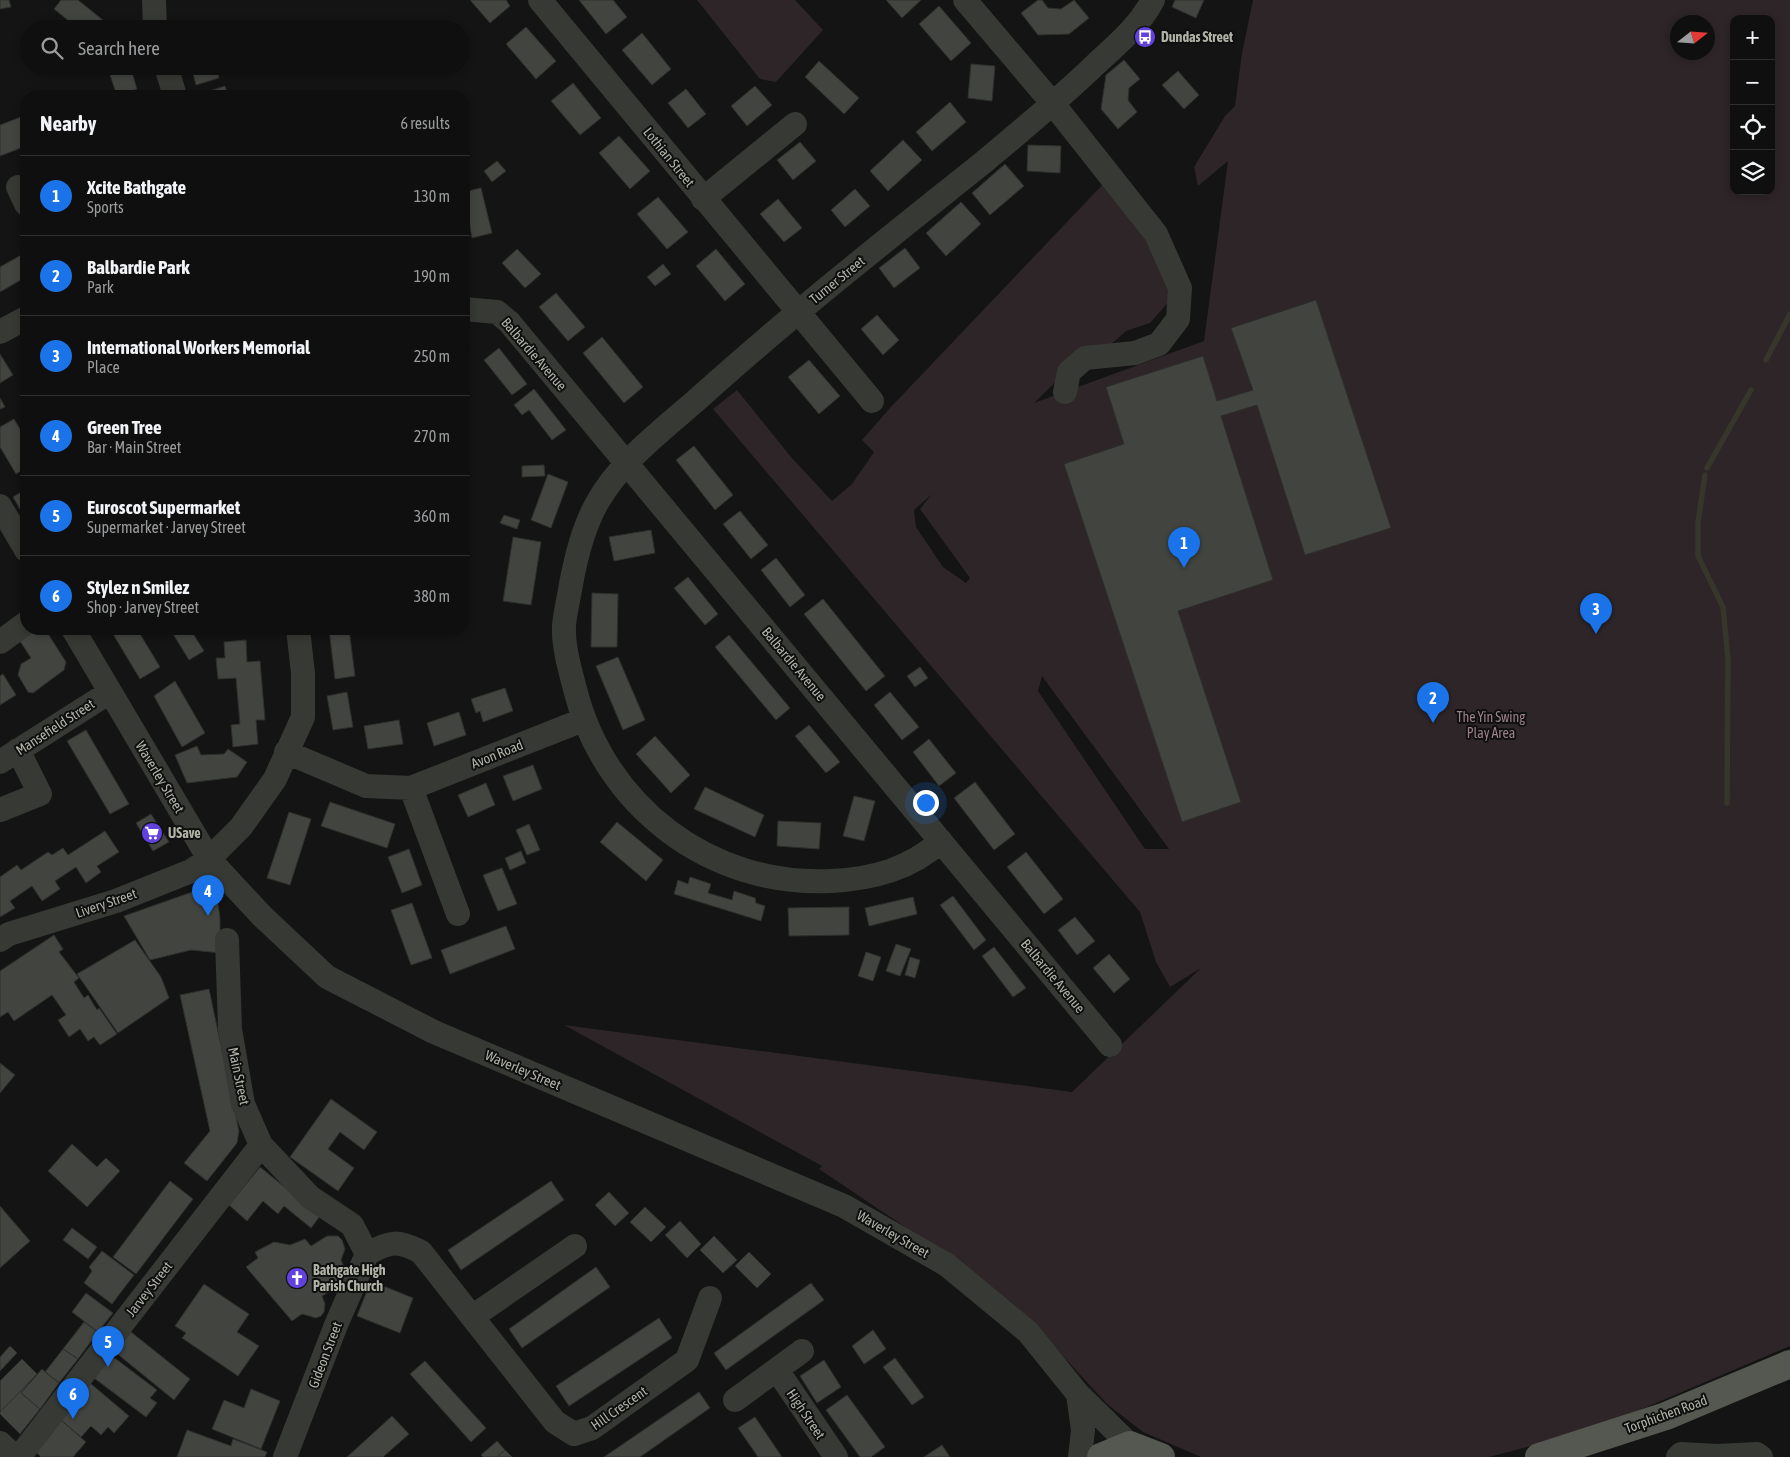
<!DOCTYPE html>
<meta charset="utf-8">
<style>
:root{--surface:#0e0f0e;--page:#1c1d1c;--text:#f1f3f6;--muted:#9b9c9e;--line:#2e2f2e;--accent:#1a73e8}
body{margin:0;font-family:"Asap Condensed",sans-serif;background:var(--page);color:var(--text)}
.controls{position:absolute;right:15px;top:15px;display:grid;overflow:hidden;border-radius:10px;box-shadow:0 2px 8px #0003}
.controls button{width:45px;height:45px;display:grid;place-items:center;padding:0;border:0;border-bottom:1px solid var(--line);background:var(--surface);color:var(--text);font:25px sans-serif}
.compass{position:absolute;left:1670px;top:15px;width:45px;height:45px;border-radius:50%;background:var(--surface);box-shadow:0 2px 8px #0003;rotate:73deg}
.you{position:absolute;left:925px;top:802px;width:18px;height:18px;margin:-12px;border:4px solid #fff;border-radius:50%;background:#1a73e8;box-shadow:0 0 0 8px #1a73e833}
.badge{display:grid;place-items:center;width:32px;height:32px;border-radius:50%;background:var(--accent);color:#fff;font-size:16px;font-weight:700}
.pin{position:absolute;translate:-50% -41px;filter:drop-shadow(0 1px 2px #0008)}
.pin::after{content:'';position:absolute;top:26px;width:18px;height:15px;background:inherit;clip-path:polygon(0 0,100% 0,50% 100%)}
.list{margin:0;padding:0;list-style:none}
h2{display:flex;justify-content:space-between;align-items:center;height:65px;margin:0;padding:0 20px;font-size:21px}
h2 small{font-size:16px;font-weight:400;color:var(--muted)}
.list li{display:grid;grid-template-columns:32px 1fr auto;gap:15px;align-items:center;box-sizing:border-box;height:80px;padding:0 20px;border-top:1px solid var(--line)}
.list b{display:block;font-size:19px;white-space:nowrap}
.list p{margin:0;font-size:16px;white-space:nowrap;color:var(--muted)}
.list em{font-size:16px;font-style:normal;color:var(--muted)}
.icon{flex:none;width:28px;height:28px;fill:none;stroke:currentColor;stroke-width:2;stroke-linecap:round;stroke-linejoin:round}
.map{position:relative;flex:none;width:1790px;height:1457px;overflow:hidden}
.search{position:absolute;background:var(--surface);box-shadow:0 2px 8px #0003;left:20px;top:20px;width:450px;height:55px;display:flex;align-items:center;gap:12px;box-sizing:border-box;padding:0 18px;border-radius:28px;color:var(--muted);font-size:19px}
.panel{position:absolute;background:var(--surface);box-shadow:0 2px 8px #0003;left:20px;top:90px;width:450px;height:545px;border-radius:20px}
.map>svg:first-child{display:block}
.green{fill:#2d2528;fill-rule:evenodd}
.lines{fill:none;stroke-linecap:round;stroke-linejoin:round}
.stream{stroke:#36362b;stroke-width:5.5}
.building{fill:#424440;stroke:#2e302d}
.minor{stroke:#373934;stroke-width:24}
.major{stroke:#555751;stroke-width:28}
.labels{text-anchor:middle;dominant-baseline:central;stroke-width:4;stroke-linejoin:round;paint-order:stroke}
.poi-label{font-size:14px;font-weight:bold;fill:#b0b3a6;stroke:#0e0f0e;text-anchor:start}
.street-label{font-size:14px;fill:#b0b3a6;stroke:#0e0f0e}
.park-label{font-size:14px;fill:#9c7f8b;stroke:#0e0f0e}
</style>
<div class="map">
<svg width="1790" height="1457" viewBox="0 0 1790 1457">
<rect width="100%" height="100%" fill="#131413"/>
<path class="green" d="M697,0h98l28,30 -47,52 -16,-3z
M1253,0h537v1346l-216,92 -16,1 -69,18h-288l-58,-25 -36,-28 -46,-50 -110,-96 -132,-89 3,-3 -258,-141 508,67 129,-124 -31,19 -14,-25 -16,-50 -427,-503 24,-19 54,67 41,44 20,-17 22,-32 -12,-12 28,-32 217,-228 34,40 33,76 -24,27 -24,8 -18,16 -29,12 -45,44 170,-62 24,-180 -30,25 -4,-19 31,-51 10,-10 7,-53zM1734,19h37v172h-37zM1678,22h30v30h-30zM932,494l-12,15 50,69 -4,5 -23,-16 -27,-40 -2,-17zM1042,676l127,173h-24l-107,-158z"/>
<g class="lines">
<path class="stream" d="M1766,360l24,-46
M1707,468l44,-78
M1705,475l-7,47v34l25,51 5,52 -1,144"/>
</g>
<path class="building" d="M0,0h9l2,7 -11,2z
M61,0h17l31,25 -3,4h-27l-25,-20z
M470,0h36l4,6 -20,17z
M579,0h34l14,17 -21,17z
M886,0h35l-19,18z
M1038,0h4l6,8 13,1 13,-9 15,18 -20,16 -31,1 -17,-22z
M1175,0h29l-8,18 -24,-11z
M939,6l32,37 -20,18 -32,-37z
M526,27l30,34 -20,18 -30,-35z
M642,33l29,36 -19,16 -30,-35z
M1124,60l16,19 -11,9 -1,12 9,12 -19,17 -17,-20 5,-34z
M819,61l40,37 -15,16 -39,-37z
M971,64l24,2 -3,35 -24,-3z
M107,66h23l7,23 -20,7z
M191,66h25l3,12 -23,7z
M1178,71l21,24 -15,14 -22,-24z
M573,83l28,35 -21,17 -29,-34z
M225,86l3,10h-27l-1,-2z
M755,86l17,19 -25,21 -16,-20z
M686,89l20,25 -18,14 -20,-25z
M950,102l16,20 -34,29 -16,-19z
M26,115v31l-26,10v-31z
M619,136l31,35 -20,18 -31,-36z
M903,140l19,20 -34,31 -18,-20z
M800,142l16,19 -23,19 -16,-20z
M1028,145l33,1 -1,27 -33,-2z
M497,161l9,10 -14,11 -8,-11z
M1005,164l19,22 -34,29 -18,-22z
M481,188l11,45 -20,5 -8,-46z
M855,189l15,17 -25,21 -14,-17z
M658,197l30,35 -21,17 -30,-35z
M778,199l24,29 -18,14 -24,-28z
M961,202l20,22 -35,32 -20,-23z
M905,248l15,20 -26,20 -15,-20z
M517,249l24,25 -16,14 -23,-25z
M716,249l29,35 -20,17 -29,-35z
M23,254l3,7v16l-26,15v-25z
M663,264l8,10 -16,12 -8,-9z
M556,293l29,34 -17,14 -29,-34z
M1316,300l75,228 -86,27 -48,-150 -36,11 52,164 -95,31 63,191 -59,20 -118,-358 60,-20 -18,-57 97,-31 14,45 36,-11 -22,-62z
M877,315l22,25 -16,15 -22,-26z
M464,329l6,22 -6,1z
M602,337l41,50 -19,16 -41,-50z
M499,348l28,36 -15,11 -28,-35z
M0,354l13,21 -13,8z
M809,360l31,36 -21,18 -31,-37z
M534,389l32,41 -14,10 -23,-30 -7,5 -8,-10z
M0,398l5,9 -5,2z
M14,419l12,20v29l-10,6 -16,-27v-20z
M694,446l39,49 -18,15 -39,-50z
M544,465l1,11 -23,1v-11z
M548,474l20,8 -17,46 -20,-8z
M26,489v29h-1l-12,-21z
M740,511l28,34 -17,14 -28,-35z
M504,515l16,5 -3,9 -17,-6z
M651,530l4,23 -41,8 -5,-24z
M513,537l28,5 -10,63 -28,-4z
M776,558l29,37 -15,12 -29,-37z
M688,577l30,37 -13,11 -31,-37z
M592,593l26,1 -1,53h-26z
M823,599l62,77 -19,15 -62,-77z
M26,629h19l21,33 -2,8 -31,23 -5,-1 -10,-17 3,-11 10,-6 -15,-23z
M110,629h27l23,38 -20,12z
M170,629h20l14,22 -15,9z
M329,629h20l6,47 -20,3z
M729,635l61,73 -14,12 -61,-73z
M246,640l1,22 13,-1 5,59h-9l2,24 -25,3 -2,-22 9,-1 -4,-46 -18,1 -2,-21h9l-1,-16z
M618,657l27,63 -22,10 -27,-64z
M920,667l8,11 -13,9 -8,-11z
M3,674l13,21 -16,10v-29z
M175,681l30,52 -23,14 -28,-51z
M505,688l8,23 -30,11 -3,-11 -4,2 -5,-14z
M347,692l6,35 -20,3 -6,-34z
M890,692l29,35 -17,13 -28,-35z
M459,712l7,23 -32,11 -7,-23z
M399,720l4,24 -35,5 -4,-23z
M809,725l31,37 -14,11 -31,-37z
M86,730l43,74 -19,10 -43,-73z
M655,736l35,39 -19,18 -35,-39z
M929,739l27,34 -17,13 -26,-34z
M197,746l4,9 23,-1 4,-5 19,13 -10,15 -50,6 -12,-28z
M533,765l9,24 -29,12 -10,-25z
M975,782l40,52 -21,16 -40,-52z
M486,783l9,22 -27,12 -10,-22z
M705,787l59,28 -9,22 -61,-28z
M854,796l21,5 -11,40 -21,-5z
M330,802l65,22 -8,24 -66,-22z
M289,812l22,7 -21,66 -23,-7z
M151,814l18,28 -16,9 -17,-28z
M778,821l43,2 -2,26 -42,-3z
M617,822l46,38 -17,21 -46,-39z
M529,824l11,26 -13,5 -11,-25z
M105,831l14,21 -22,14 4,6 -15,11 -10,-16 -21,14 5,8 -18,12 -10,-15 -22,15 5,7 -15,9v-40l17,-12 4,5 27,-18 4,3 11,-7 5,7z
M409,849l13,36 -20,8 -14,-36z
M521,851l5,12 -16,7 -5,-12z
M1026,852l37,47 -19,15 -37,-47z
M502,868l15,36 -19,7 -15,-36z
M690,877l21,7 -3,9 24,7 2,-9 21,7 1,5 9,3 -4,15 -87,-27 4,-14 10,4z
M195,891h14l8,6 3,21v35l-29,-3 -41,10 -26,-44z
M953,896l33,44 -12,10 -34,-45z
M913,897l4,17 -48,12 -4,-18z
M412,903l20,55 -21,7 -20,-55z
M849,907v28l-60,1 -1,-28z
M1075,917l20,24 -18,14 -19,-25z
M506,926l9,23 -65,25 -9,-24z
M54,935l9,14 -4,3 20,26 -5,4 10,16 4,-3 9,15 2,-2 18,26 -17,11 -6,-8 -6,4 -8,-12 -11,8 -11,-17 8,-5 -14,-20 -38,26 -6,-9 -8,5v-46z
M135,940l26,37 8,21 -51,35 -41,-59z
M896,944l15,5 -11,27 -14,-5z
M994,947l32,41 -13,9 -31,-41z
M866,952l15,5 -8,24 -15,-5z
M1109,954l21,25 -16,14 -21,-25z
M910,957l10,3 -5,18 -10,-3z
M209,989l30,142 -2,12 -30,38 -23,-18 26,-32 -30,-136z
M0,1063l15,12 -15,18z
M331,1099l46,33 -13,18 -24,-18 -12,17 26,19 -16,23 -48,-34z
M72,1144l25,23 9,-9 14,13 -33,36 -39,-36z
M260,1167l60,49 -9,12 -27,-22 -6,8 -15,-13 -16,20 -18,-16z
M170,1181l23,18 -57,75 -23,-17z
M551,1181l13,19 -103,70 -13,-20z
M609,1192l20,21 -14,13 -20,-21z
M0,1206l30,35 -30,27z
M645,1207l21,20 -15,15 -21,-20z
M680,1221l21,23 -14,14 -22,-23z
M72,1228l25,19 -9,12 -25,-19z
M327,1236h11l4,4 3,9 -4,11 4,9 -13,21 -10,6 3,8 -1,8 -3,4 -5,2 -14,-4 -10,7 -46,-54 12,-9 -3,-6 19,-10 16,3 15,-6 6,7z
M714,1236l23,24 -14,13 -23,-23z
M102,1251l32,24 -22,29 -28,-21 8,-12 -3,-4z
M749,1252l22,22 -14,14 -22,-22z
M596,1267l14,20 -88,61 -13,-19z
M371,1281l42,17 -13,35 -43,-17z
M811,1283l13,17 -98,70 -12,-17z
M204,1284l45,30 -12,18 22,14 -21,30 -56,-38 4,-5 -11,-7z
M86,1293l27,20 -15,19 -26,-20z
M659,1318l13,20 -103,68 -13,-20z
M84,1322l14,10 -20,27 -15,-10z
M873,1330l13,19 -22,15 -12,-18z
M131,1332l59,47 -16,21 -59,-48z
M10,1346l7,7 -17,18v-14z
M63,1349l15,10 -19,24 -14,-11z
M112,1356l45,34 -7,8 7,5 -11,14 -52,-39z
M895,1358l29,39 -12,8 -29,-38z
M22,1359l15,15 -16,19 19,16 -20,25 -20,-20v-33z
M22,1359l15,15 -37,38v-31z
M824,1360l17,27 -24,16 -17,-27z
M425,1361l61,67 -15,14 -61,-68z
M42,1369l17,14 -19,26 -19,-16z
M90,1383l39,33 -15,17 -6,-6 -7,8 -10,-9 -10,11 -20,-17z
M251,1389l29,12 -19,48 -49,-20 12,-29 20,8z
M699,1392l11,16 -70,49h-36z
M847,1395l38,52 -14,10h-11l-34,-47z
M392,1416l17,18 -26,23h-36z
M755,1417l27,40h-24l-20,-29z
M61,1420l25,22 -13,15h-32l-5,-5z
M187,1430l44,16 2,-7 34,13 -2,5h-88z
M497,1441l8,9 -8,7h-14l-2,-2z
M942,1445l8,12h-26z
M505,1450l7,7h-15z"/>
<g class="lines">
<path class="minor" d="M154,0l1,29
M540,0l332,401
M965,0l89,105 102,129 24,54 -2,31 -19,25 -24,9 -50,5 -16,14 -4,20
M166,66l9,30
M18,187l8,17
M703,199l92,-75
M464,309l33,3 12,10 601,723
M0,332l26,-14
M0,506l26,44
M73,629l136,230 53,57 65,61 107,55 410,174 103,59 81,67 50,62 52,51
M0,642l26,-19
M286,752l80,34 45,2 172,-68
M0,762l110,-70
M411,788l47,126
M0,810l40,-16 -22,-44
M941,841c-31,28 -68,38 -110,40 -121,6 -227,-75 -256,-192 -5,-19 -12,-43 -11,-63 1,-14 5,-28 7,-42 5,-27 12,-56 26,-81 24,-43 67,-74 103,-106 92,-83 189,-159 285,-236 38,-32 76,-63 112,-98 22,-20 42,-37 56,-63
M0,940l9,-6 107,-33 75,-30 18,-12 32,-32 34,-48 28,-62v-44l-5,-44
M227,940l3,89 13,75 18,41 49,52 42,28 15,29
M367,1254c23,-13 31,-14 54,-2l134,170 19,12 18,-6 95,-68 23,-62
M472,1317l103,-71
M777,1370l59,87
M1078,1394l5,36 -3,27
M735,1400l67,-49
M0,1443l15,14
M19,1457l242,-312
M285,1457l51,-132 31,-71
M1678,1457l3,-3 36,2 40,-2 4,3"/>
<path class="major" d="M1101,1457l29,-12 31,12
M1539,1457l127,-41 124,-52"/>
</g>
<defs>
<g id="bus-disc" transform="scale(1.125)"><circle r="9.5" fill="#6142dd" stroke="#0e0f0e"/><path d="M-5-6H5V4H4V6H2V4H-2V6H-4V4H-5ZM-3.5-4V0h7V-4ZM-3.5 1.2v1.5H-2V1.2ZM2 1.2v1.5H3.5V1.2Z" fill="#fff"/></g>
<g id="supermarket-disc" transform="scale(1.125)"><circle r="9.5" fill="#6142dd" stroke="#0e0f0e"/><path d="M-6-5.5h2.5l.6 2H6L4.5 2H-2.5L-4.4-4H-6ZM-1.5 3.2a1.3 1.3 0 1 0 .1 0ZM3 3.2a1.3 1.3 0 1 0 .1 0Z" fill="#fff"/></g>
<g id="church-disc" transform="scale(1.125)"><circle r="9.5" fill="#6142dd" stroke="#0e0f0e"/><path d="M-1.2-6h2.4v3.5h3.3v2.4h-3.3V6h-2.4V-.1h-3.3v-2.4h3.3Z" fill="#fff"/></g>
</defs>
<g fill-rule="evenodd">
<use href="#bus-disc" x="1145" y="37"/>
<use href="#supermarket-disc" x="152" y="833"/>
<use href="#church-disc" x="297" y="1278"/>
</g>
<g class="labels">
<g class="poi-label">
<text x="1161" y="37">Dundas Street</text>
<text x="168" y="833">USave</text>
<text x="313" y="1270">Bathgate High<tspan x="313" dy="16">Parish Church</tspan></text>
</g>
<g class="street-label">
<text transform="translate(669 157) rotate(51)">Lothian Street</text>
<text transform="translate(837 280) rotate(-39)">Turner Street</text>
<text transform="translate(534 354) rotate(49)">Balbardie Avenue</text>
<text transform="translate(794 664) rotate(50)">Balbardie Avenue</text>
<text transform="translate(55 727) rotate(-33)">Mansefield Street</text>
<text transform="translate(497 754) rotate(-22)">Avon Road</text>
<text transform="translate(160 777) rotate(59)">Waverley Street</text>
<text transform="translate(106 903) rotate(-19)">Livery Street</text>
<text transform="translate(1053 976) rotate(50)">Balbardie Avenue</text>
<text transform="translate(523 1070) rotate(23)">Waverley Street</text>
<text transform="translate(239 1076) rotate(78)">Main Street</text>
<text transform="translate(893 1234) rotate(30)">Waverley Street</text>
<text transform="translate(149 1289) rotate(-52)">Jarvey Street</text>
<text transform="translate(325 1355) rotate(-69)">Gideon Street</text>
<text transform="translate(619 1408) rotate(-35)">Hill Crescent</text>
<text transform="translate(806 1414) rotate(56)">High Street</text>
<text transform="translate(1666 1414) rotate(-20)">Torphichen Road</text>
</g>
<g class="park-label">
<text x="1491" y="717">The Yin Swing<tspan x="1491" dy="16">Play Area</tspan></text>
</g>
</g>
</svg>
<div class="controls">
<button>+</button>
<button>−</button>
<button><svg class="icon" aria-label="locate" viewBox="0 0 24 24"><circle cx="12" cy="12" r="6"/><path d="M12 2v4M12 18v4M2 12h4M18 12h4"/></svg></button>
<button><svg class="icon" aria-label="layers" viewBox="0 0 24 24"><path d="M12 4l9 5-9 5-9-5zM3 14l9 5 9-5"/></svg></button>
</div>
<svg class="compass" viewBox="-18 -18 36 36"><path d="M0-13l5 13h-10z" fill="#e53935"/><path d="M0 13l5-13h-10z" fill="#9b9c9e"/></svg>
<div class="you"></div>
<div class="pin badge" style="left:1184px;top:568px">1</div>
<div class="pin badge" style="left:1433px;top:723px">2</div>
<div class="pin badge" style="left:1596px;top:634px">3</div>
<div class="pin badge" style="left:208px;top:916px">4</div>
<div class="pin badge" style="left:108px;top:1367px">5</div>
<div class="pin badge" style="left:73px;top:1419px">6</div>
<div class="search"><svg class="icon" aria-label="search" viewBox="0 0 24 24"><circle cx="10" cy="10" r="6"/><path d="M15 15l6 6"/></svg>Search here</div>
<section class="panel">
<h2>Nearby<small>6 results</small></h2>
<ul class="list">
<li><span class="badge">1</span><div><b>Xcite Bathgate</b><p>Sports</p></div><em>130 m</em></li>
<li><span class="badge">2</span><div><b>Balbardie Park</b><p>Park</p></div><em>190 m</em></li>
<li><span class="badge">3</span><div><b>International Workers Memorial</b><p>Place</p></div><em>250 m</em></li>
<li><span class="badge">4</span><div><b>Green Tree</b><p>Bar · Main Street</p></div><em>270 m</em></li>
<li><span class="badge">5</span><div><b>Euroscot Supermarket</b><p>Supermarket · Jarvey Street</p></div><em>360 m</em></li>
<li><span class="badge">6</span><div><b>Stylez n Smilez</b><p>Shop · Jarvey Street</p></div><em>380 m</em></li>
</ul>
</section>
</div>
